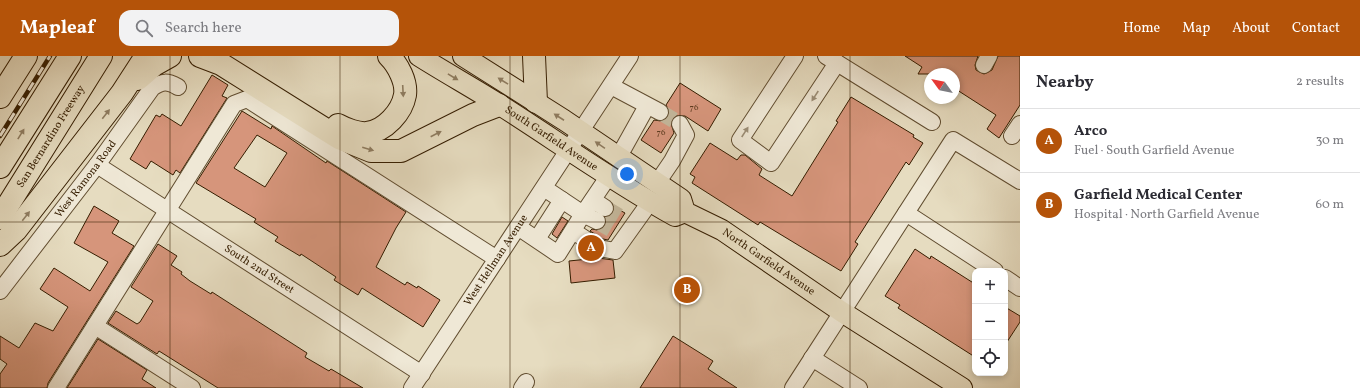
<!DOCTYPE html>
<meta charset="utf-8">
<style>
:root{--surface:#fff;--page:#f2f2f3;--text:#2b2b33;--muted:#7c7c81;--line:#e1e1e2;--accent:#b45309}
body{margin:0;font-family:Vollkorn,serif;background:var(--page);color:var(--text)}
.controls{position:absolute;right:12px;bottom:12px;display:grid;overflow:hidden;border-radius:8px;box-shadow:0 2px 6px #0003}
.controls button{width:36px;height:36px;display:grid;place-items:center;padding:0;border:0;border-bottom:1px solid var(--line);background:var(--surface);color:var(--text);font:20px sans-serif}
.compass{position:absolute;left:924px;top:12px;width:36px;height:36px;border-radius:50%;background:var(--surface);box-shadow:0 2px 6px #0003;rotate:303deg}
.you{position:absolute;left:627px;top:118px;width:14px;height:14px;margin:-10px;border:3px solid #fff;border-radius:50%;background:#1a73e8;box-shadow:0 0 0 6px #1a73e833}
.badge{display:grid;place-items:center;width:26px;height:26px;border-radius:50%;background:var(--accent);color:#fff;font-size:13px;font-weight:700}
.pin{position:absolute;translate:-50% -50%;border:2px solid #fff;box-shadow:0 1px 4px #0006}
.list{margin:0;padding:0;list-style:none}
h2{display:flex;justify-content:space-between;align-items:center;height:52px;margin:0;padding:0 16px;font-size:17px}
h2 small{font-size:13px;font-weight:400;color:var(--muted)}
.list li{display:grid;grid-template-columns:26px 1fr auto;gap:12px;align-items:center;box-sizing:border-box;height:64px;padding:0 16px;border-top:1px solid var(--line)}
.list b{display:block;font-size:15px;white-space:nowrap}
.list p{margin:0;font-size:13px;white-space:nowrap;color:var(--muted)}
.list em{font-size:13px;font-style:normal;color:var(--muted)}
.icon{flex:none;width:22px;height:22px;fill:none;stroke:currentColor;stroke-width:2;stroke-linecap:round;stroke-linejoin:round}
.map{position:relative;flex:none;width:1020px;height:332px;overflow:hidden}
header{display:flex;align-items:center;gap:24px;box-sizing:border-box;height:56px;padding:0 20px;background:var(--accent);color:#fff}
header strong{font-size:19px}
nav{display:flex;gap:22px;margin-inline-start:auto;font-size:14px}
.search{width:280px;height:36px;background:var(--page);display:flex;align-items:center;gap:10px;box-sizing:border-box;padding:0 14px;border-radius:12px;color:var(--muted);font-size:15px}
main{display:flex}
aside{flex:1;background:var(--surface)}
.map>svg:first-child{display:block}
.building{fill:#d6957b;stroke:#351d00;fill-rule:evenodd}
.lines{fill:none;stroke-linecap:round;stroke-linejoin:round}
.minor-tunnel{stroke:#c3b69a;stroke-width:16;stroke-dasharray:16 8;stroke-linecap:butt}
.minor-casing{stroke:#614d30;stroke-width:18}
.major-casing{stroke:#351d00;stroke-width:22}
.highway-casing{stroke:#351d00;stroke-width:24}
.minor{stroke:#efe8d6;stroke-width:16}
.major{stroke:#e6dcc0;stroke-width:20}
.highway{stroke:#e6dcc0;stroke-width:22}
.rail-casing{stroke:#351d00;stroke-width:4.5}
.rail{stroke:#efe8d6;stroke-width:3;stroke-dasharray:9;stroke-linecap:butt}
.oneway{fill:#8e7c60}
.oneway2{fill:#9b8d76}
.grid{fill:none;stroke:#351d00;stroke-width:1;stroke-opacity:0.55}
.labels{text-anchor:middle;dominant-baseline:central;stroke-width:3;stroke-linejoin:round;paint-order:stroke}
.number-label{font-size:9px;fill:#5d3b1f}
.street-label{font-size:11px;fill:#351d00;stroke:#efe8d6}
</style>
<header>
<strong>Mapleaf</strong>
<div class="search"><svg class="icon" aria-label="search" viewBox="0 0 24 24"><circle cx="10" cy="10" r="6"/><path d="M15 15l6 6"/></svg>Search here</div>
<nav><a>Home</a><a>Map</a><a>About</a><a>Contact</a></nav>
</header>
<main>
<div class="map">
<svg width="1020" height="332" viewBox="0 0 1020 332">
<rect width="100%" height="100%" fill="#e6dcc0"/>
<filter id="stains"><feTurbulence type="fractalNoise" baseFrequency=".005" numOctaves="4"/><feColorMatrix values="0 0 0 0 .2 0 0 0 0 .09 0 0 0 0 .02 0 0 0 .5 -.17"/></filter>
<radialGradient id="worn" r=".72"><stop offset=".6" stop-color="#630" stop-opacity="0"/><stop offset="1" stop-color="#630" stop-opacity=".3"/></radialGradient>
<path class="building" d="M905,0h73l-3,9 1,5 8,4 8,-4 6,-14h22v49l-21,33 -12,-9 9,-14 -42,-27v-14h-36l4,-7z
M212,19l16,10 -6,11 5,2 -47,75 -4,-3 -3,5 -22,-14 -5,8 -16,-10 26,-44 4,2 2,-3 19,12z
M680,27l41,26 -13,22 -23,-15h-10l-4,7 3,10 -13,20 -20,-13 13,-20 7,1 7,-4 1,-6 -3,-6z
M851,41l63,38 -1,2 10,6 -14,22 -3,-3 -51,80 3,2 -17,27 -81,-49 -2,3 -66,-42 3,-6 -5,-3 20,-31 27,17 4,-5h4l17,14 -3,6 33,21 46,-74 -2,-1z
M242,55l29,18 1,-3 54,37 1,-2 79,51 -10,16 -20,39 29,18 2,-3 10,6 1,-2 22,14 -17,27 -61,-39 -4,7 -24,-15 2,-3 -35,-23 -1,2 -25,-15 3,-4 -24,-15 2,-3 -60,-36zM257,79l30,18 -22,34 -31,-19z
M94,150l25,15 -7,12 22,13 -86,137 -1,5h-47v-14l7,-10 -7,-5v-23l19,12 16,-25 18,8 15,-24 -28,-18 14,-21 36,23 18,-29 -34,-19z
M614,151l11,6 -17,27 -5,-1 -13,-8 2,-2 5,1 6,-1 3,-4v-8l7,-3z
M562,161l6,4 -11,17 -5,-4z
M158,188l19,12 -6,9 11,7 -1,2 9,7 21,13 1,-2 95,61 -2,4 24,14 2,-2 32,19h-145l-59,-37 -2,3 -49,-31 8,-12 21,13 3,-2 13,-21 -22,-14z
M915,193l15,10 1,-3 44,28v73l-77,-49 2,-3 -15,-9z
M598,202l15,2 2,18 -44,5 -2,-22z
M1005,251l15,9v6l-15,23z
M673,280l40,25 -5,8 29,19h-97z
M98,283l49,31 -5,9 14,9h-89z"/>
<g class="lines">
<path class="minor-tunnel" d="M660,56l20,12
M605,152l17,10
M597,165l17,10"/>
<g class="minor-casing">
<g id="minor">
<path d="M795,0l-55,84 31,23 66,-100"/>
<path d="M826,0l106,66"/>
<path d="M984,9l5,-9"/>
<path d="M611,30l49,26"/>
<path d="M1012,80l8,-12"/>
<path d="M618,102l29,-52"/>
<path id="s1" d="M97,109l325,209"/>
<path d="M657,127l15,-22 14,-26 -6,-11"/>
<path d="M593,144l12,8"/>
<path d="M906,157l89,58"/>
<path d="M597,165l-14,-7 25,-37"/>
<path d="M518,171l40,27 25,-40 -39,-26"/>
<path d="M573,175l26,17 16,3 35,-49"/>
<path d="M537,183l25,-39"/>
<path d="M1005,222l15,10"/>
<path id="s2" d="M0,235l97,-126 55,-77c11,-7 15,-7 26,-1"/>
<path d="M95,270l97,62"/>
<path d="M812,302l47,30"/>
<path d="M56,332l178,-284 13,-5 250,160"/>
<path id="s3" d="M412,332l218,-332"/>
<path d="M522,332l4,-6"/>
<path d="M793,332l160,-248 67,41"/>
</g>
</g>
<g class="major-casing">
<g id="major">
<path id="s4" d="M419,0c27,17 54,32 81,49 58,37 114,77 175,111l10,-4"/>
<path id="s5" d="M463,0l101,64 117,79 4,13 37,18 120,82 120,76"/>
</g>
</g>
<g class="highway-casing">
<g id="highway">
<path d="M200,0l21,8 118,74 32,13h30l72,-36 26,-10"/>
<path d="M534,0l2,46"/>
<path d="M138,23l16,-14 16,-9"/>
<path d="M0,41l26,-41"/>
<path d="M338,69c7,4 20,9 29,8 18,-2 35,-21 38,-38 2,-13 -7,-30 -16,-39"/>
<path d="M0,111l70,-111"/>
<path id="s6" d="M0,162l101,-162"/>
<path d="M0,189l16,-15 106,-137 24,-37"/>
</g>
</g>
<use href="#minor" class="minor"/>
<use href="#major" class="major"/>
<use href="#highway" class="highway"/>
<g class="rail-casing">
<path id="rail" d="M0,80l50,-80"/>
</g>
<use href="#rail" class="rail"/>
</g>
<defs><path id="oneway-solid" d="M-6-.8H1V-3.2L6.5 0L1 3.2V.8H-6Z"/></defs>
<g class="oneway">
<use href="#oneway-solid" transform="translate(453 21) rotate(31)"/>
<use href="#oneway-solid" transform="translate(503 25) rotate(-148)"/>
<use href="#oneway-solid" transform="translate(403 35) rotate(87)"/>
<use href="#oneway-solid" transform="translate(106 58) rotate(-52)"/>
<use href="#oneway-solid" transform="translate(559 61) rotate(-147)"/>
<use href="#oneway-solid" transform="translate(21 78) rotate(-58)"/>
<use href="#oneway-solid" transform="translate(436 78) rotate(-27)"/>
<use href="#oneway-solid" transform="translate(600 89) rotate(-146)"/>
<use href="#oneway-solid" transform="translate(368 93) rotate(16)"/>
<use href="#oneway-solid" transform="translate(26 160) rotate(-52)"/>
</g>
<g class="oneway2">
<use href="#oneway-solid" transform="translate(815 40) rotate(123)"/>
<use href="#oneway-solid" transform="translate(745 76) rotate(-57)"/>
</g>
<path class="grid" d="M170,0v332M340,0v332M510,0v332M680,0v332M850,0v332M0,166h1020"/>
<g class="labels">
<g class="number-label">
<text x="694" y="51">76</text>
<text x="661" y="76">76</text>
</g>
<g class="street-label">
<text stroke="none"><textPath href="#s6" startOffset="96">San Bernardino Freeway</textPath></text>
<text stroke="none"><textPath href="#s4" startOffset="156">South Garfield Avenue</textPath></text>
<text stroke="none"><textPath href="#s2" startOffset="141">West Ramona Road</textPath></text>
<text stroke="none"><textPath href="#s3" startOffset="153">West Hellman Avenue</textPath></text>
<text stroke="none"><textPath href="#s5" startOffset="372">North Garfield Avenue</textPath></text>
<text stroke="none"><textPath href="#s1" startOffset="193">South 2nd Street</textPath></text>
</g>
</g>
<rect width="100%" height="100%" filter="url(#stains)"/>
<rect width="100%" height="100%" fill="url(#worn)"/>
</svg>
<div class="controls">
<button>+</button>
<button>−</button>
<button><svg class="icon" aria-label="locate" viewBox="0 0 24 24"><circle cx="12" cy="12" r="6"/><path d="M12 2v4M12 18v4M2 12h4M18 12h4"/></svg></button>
</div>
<svg class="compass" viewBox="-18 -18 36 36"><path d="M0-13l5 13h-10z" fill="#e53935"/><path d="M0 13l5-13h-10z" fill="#7c7c81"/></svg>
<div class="you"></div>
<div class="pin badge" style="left:591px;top:192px">A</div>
<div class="pin badge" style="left:687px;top:234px">B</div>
</div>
<aside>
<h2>Nearby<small>2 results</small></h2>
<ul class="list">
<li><span class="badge">A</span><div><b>Arco</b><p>Fuel · South Garfield Avenue</p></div><em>30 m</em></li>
<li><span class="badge">B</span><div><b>Garfield Medical Center</b><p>Hospital · North Garfield Avenue</p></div><em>60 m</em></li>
</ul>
</aside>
</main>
